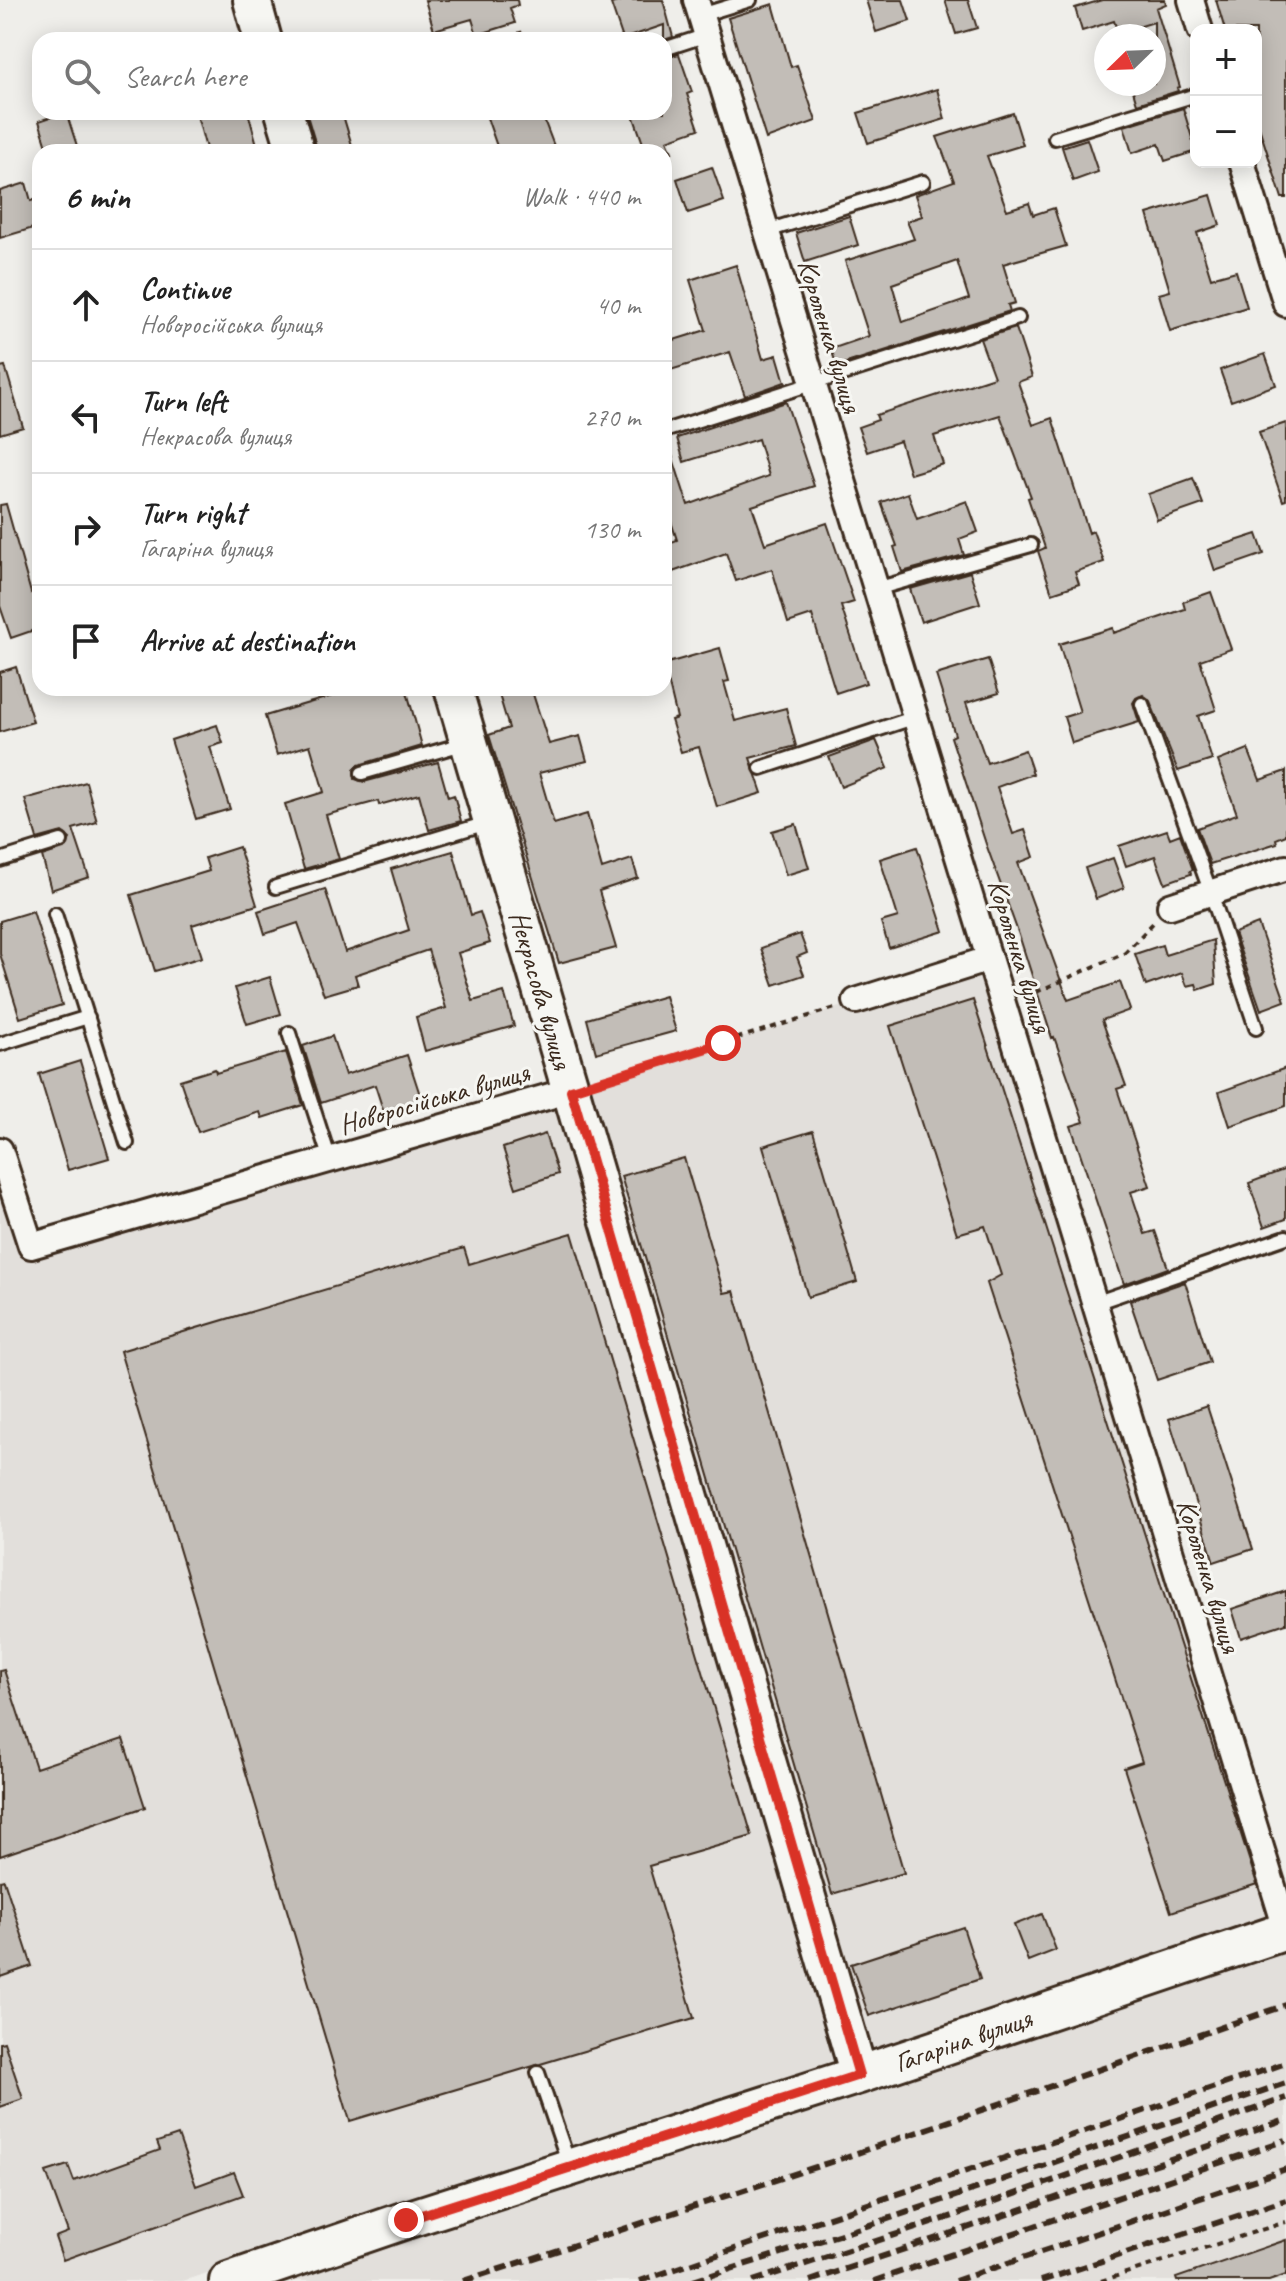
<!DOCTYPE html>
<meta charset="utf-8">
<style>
:root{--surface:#fff;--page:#f2f2f2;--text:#222;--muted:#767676;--line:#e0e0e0}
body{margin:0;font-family:Caveat,sans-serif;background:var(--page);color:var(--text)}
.controls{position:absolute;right:24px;top:24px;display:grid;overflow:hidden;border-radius:16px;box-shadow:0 4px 20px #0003}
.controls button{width:72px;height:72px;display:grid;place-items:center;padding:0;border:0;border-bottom:2px solid var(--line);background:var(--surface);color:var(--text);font:40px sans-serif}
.compass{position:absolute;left:1094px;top:24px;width:72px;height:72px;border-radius:50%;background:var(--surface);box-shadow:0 4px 20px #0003;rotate:247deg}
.stop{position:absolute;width:24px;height:24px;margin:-18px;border:6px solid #d93025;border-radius:50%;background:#fff}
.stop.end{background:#d93025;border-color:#fff;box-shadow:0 2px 8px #0008}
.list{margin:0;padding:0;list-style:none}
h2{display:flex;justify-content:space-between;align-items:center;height:104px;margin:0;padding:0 32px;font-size:34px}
h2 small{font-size:26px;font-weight:400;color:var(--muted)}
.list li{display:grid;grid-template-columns:52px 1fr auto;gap:24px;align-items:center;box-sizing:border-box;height:112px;padding:0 32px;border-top:2px solid var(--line)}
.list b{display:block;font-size:30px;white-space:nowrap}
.list p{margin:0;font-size:26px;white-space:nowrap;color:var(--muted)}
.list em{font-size:26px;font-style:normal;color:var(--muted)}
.icon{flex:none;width:44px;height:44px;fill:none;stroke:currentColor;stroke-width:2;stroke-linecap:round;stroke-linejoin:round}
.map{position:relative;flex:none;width:1286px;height:2281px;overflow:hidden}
.search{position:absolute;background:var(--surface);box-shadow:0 4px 20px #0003;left:32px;top:32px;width:640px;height:88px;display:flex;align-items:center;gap:20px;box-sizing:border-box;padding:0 28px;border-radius:24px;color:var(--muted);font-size:30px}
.panel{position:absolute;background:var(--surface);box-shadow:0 4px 20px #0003;left:32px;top:144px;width:640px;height:552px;border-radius:24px}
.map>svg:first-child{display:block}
.built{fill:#e2dfdb}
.building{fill:#c2bdb7;stroke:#3b2a1e;stroke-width:2;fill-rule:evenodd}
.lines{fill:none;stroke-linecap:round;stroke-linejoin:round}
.lane-casing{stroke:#3b2a1e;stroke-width:18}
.street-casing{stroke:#3b2a1e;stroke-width:30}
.secondary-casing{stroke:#3b2a1e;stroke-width:42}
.path{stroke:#3b2a1e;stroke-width:4;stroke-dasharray:6 6;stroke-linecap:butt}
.lane{stroke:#f6f6f2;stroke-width:12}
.street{stroke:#f6f6f2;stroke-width:24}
.secondary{stroke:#f6f6f2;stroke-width:36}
.rail{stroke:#3b2a1e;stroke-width:6;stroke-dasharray:12 6;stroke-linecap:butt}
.route{stroke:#d93025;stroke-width:10}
.labels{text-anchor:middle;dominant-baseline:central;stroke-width:6;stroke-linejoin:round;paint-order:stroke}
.street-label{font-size:28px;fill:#3b2a1e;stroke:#f6f6f2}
</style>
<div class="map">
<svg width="1286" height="2281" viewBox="0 0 1286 2281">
<rect width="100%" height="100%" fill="#efeeea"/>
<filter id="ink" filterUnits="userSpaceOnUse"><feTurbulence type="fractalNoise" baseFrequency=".0125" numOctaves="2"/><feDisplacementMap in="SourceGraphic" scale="16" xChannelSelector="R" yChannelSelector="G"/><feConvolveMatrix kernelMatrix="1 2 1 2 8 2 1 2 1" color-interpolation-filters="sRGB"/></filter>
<g filter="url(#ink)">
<path class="built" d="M989,960l293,956 -1099,365h-183v-1098l30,64 541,-156z
M1286,1943v338h-1017z"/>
<path class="building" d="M425,0h92l1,5 -8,3 5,15 -38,12 -5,-16 -38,11z
M624,0h39l10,37 -9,3v-15l-41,14 -12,-35z
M866,0h37l7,21 -34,11z
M945,0h23l9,28 -21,6z
M1102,0h63l1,4 -10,4 24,79 -3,1 1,3 -41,13 -6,-20h23v-62l-36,11 -4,-12 -32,10 -7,-23z
M1216,0h70v198h-4l-26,-80v-88h-31z
M773,4l18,63 6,-2 19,56 -50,18 -38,-121z
M679,54l13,38 -5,2 12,35 -32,11 5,12h-26l-14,-40h32v-54z
M937,89l8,30 -77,24 -10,-30z
M1183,108l13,43 -31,10 -6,-17 -27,9 -8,-27z
M66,112l13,40h-30l-10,-31z
M196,112h52l11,40h-52z
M306,112h36l12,40h-36z
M485,112h56l13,34 -19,6h-36z
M1013,113l10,32 -36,11 20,54 22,-7 4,12 21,-7 12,38 -63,18 12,39 -7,2 2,6 -173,55 -6,-17 38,-13 -24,-75 69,-22 -7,-18 15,-5 -7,-21 39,-14 -17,-44zM957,261l12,38 -66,23 -11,-38z
M1087,139l11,33 -25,9 -11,-34z
M712,167l12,34 -36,12 -11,-34z
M26,183l5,18 9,-3v28l-40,12v-47z
M1211,195l9,30 -23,8 14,45 25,-7 11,36 -77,24 -11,-37 11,-3 -23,-77z
M849,216l9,29 -53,17 -9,-29z
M736,265l27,94 14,-4 8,27 -40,14 -15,-44 -66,20v-29l42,-13 -16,-50z
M1016,328l16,49 -14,5 15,43 19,-7 37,115 4,-2 11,31 -29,10 4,12 -27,9 -14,-42 7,-3 -17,-50 3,-1 -31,-82 -66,21 9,28 -33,10 -10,-33 -33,11 -9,-25 20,-7 -2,-5 118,-38 -14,-38z
M1265,354l11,31 -45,16 -11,-31z
M5,366l18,61 -23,7v-67z
M786,402l28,84 -62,20 13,38 62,-21 27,79 -13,4 25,77 -30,10 -24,-78 -24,8 -16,-54 -36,12 -10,-28 -62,22v-30l13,-5 -13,-40v-56l4,-1 20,62 81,-29 -11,-37 -74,23 -7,-24z
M1286,423v77l-3,1 -24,-69z
M1193,478l10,26 -46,16 -9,-26z
M908,493l9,26 50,-18 11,31 -19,7 5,16 -62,17 -8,-25 3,-1 -16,-44z
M6,504l25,89 3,-1 6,19v17l-29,10 -11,-32v-101z
M1257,534l7,20 -49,17 -7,-21z
M970,572l10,31 -59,19 -11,-33z
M1211,592l20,57 -31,11 16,50 -18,6 14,44 -34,11 -28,-70 -7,-6 -7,3 -3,5 6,19 -67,21 -8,-26 16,-5 -21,-68 54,-16 1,5 71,-24 -2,-7z
M720,648l9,33 -5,1 11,39 51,-13 10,38 -46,12 12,35 -45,14 -18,-60 -18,5 -10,-32 6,-2 -13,-54z
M988,659l11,34 -33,10 21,60 38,-13 8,24 -36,13 16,47 12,-4 9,27 -16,6 50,137 52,-18 10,28 -28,10 24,66 -9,3 33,97 -19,6 14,42 10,-3 13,37 -44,16 -53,-158 13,-4 -30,-85 -2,1 -33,-103 -33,-91 -35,-107 4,-2 -19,-60z
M16,667l17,55 -33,10v-60z
M348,688h58l16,58 -63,19 -5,5 1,9 9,3 74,-20 10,35 6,-2 7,26 -32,9 -10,-36 -40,11 -1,-4 -52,14 13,44 -35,10 -19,-65 39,-12 -14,-47 -33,10 -12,-39 84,-25z
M497,688h34l18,56 31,-8 7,25 -48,12 15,51 33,-10 15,55 30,-10 6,19 -39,13 17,57 -57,15 -70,-228 20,-7z
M217,725l6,18 -13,4 20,62 -34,10 -25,-79z
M876,740l12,28 -47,19 -12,-30z
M1248,749l12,31 26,-9v64l-10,4 1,4 -67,21 -13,-36 40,-14 -19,-53z
M86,782l11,40 -24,7 16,48 -38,13 -9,-34 22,-7 6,-10 -8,-7 -25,7 -12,-40z
M796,824l13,44 -23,7 -14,-44z
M1167,830l3,8 10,-4 13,36 -3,1 1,3 -26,9 -10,-27 -29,10 -7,-20z
M239,847l18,58 -65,20 10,32 -47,14 -24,-76 78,-24 -4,-13z
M917,847l27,84 -55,17 -8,-26 17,-5 -18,-58z
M453,851l18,64 9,-3 10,31 -32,10 15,48 31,-9 10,34 -89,25 -9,-34 30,-9 -18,-58 -73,25 3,10 -34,10 -26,-72 -33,11 -7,-23 67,-22 20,63 64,-22 -18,-61z
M1113,858l11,30 -28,11 -11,-31z
M33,911l29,94 -42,13 -20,-64v-33z
M1258,924l27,77 -24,9 -27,-77z
M800,934l7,19 -10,4 7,18 -30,10 -13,-37z
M1213,940l3,44 -18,6 -2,-6 -9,2 -5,-13 -36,13 -11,-32 27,-9 3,10z
M270,977l11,37 -34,10 -12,-36z
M665,996l11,35 -80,22 -9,-34z
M973,1000l284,884 -86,28 -47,-144 18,-6 -155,-479 14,-8 -16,-49 -28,8 -67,-208z
M332,1036l13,39 62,-20 16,49 -38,12 -10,-31 -54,18 -18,-57z
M286,1052l17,53 -41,13 -2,-6 -62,20 -18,-52 35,-11 1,4z
M80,1061l29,97 -41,12 -29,-96z
M1286,1068v38l-56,20 -11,-34z
M813,1131l44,151 -49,15 -45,-151z
M545,1134l13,40 -42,14 -13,-40z
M684,1158l40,135 10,-2 170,582 -72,21 -211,-718z
M1286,1169v50l-22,8 -15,-44z
M572,1233l180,603 -103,30 45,152 -344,103 -230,-770 344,-103 5,16z
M1185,1282l25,80 -53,18 -27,-79z
M1207,1406l46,143 -39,13 -45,-143z
M1286,1591v32l-45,15 -9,-29z
M4,1670l32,98 87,-29 22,68 -145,49v-185z
M4,1880l28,86 -32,11v-96z
M1042,1914l14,36 -28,11 -14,-36z
M963,1927l17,52 -111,37 -18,-52z
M4,2042l19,57 -23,8v-64z
M178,2135l18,51 38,-14 9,23 -180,65 -8,-23 13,-5 -22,-60 22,-7 6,16 86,-31 -3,-8z
M1286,2240v35l-17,6h-92l-1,-3z"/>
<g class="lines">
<g class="lane-casing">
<path id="lane" d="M701,15l49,-15
M664,49l43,-14
M1055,138l141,-43
M767,231l156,-49
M664,431l354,-113
M876,589l155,-44
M1142,704l69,189 45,135
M761,768l155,-51
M362,773l104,-30
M0,860l61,-19
M276,887l211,-64
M55,914l72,229
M289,1033l41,127
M0,1044l88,-27
M1095,1303l191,-66
M538,2073l31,91"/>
</g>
<g class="street-casing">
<path id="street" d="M696,0l590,1929
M1191,0l9,30
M1242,162l44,142
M1170,906l116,-38
M856,1001l133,-42
M0,1150l31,96 540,-156"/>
</g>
<g class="secondary-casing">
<path id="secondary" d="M252,0l11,40
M284,112l12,40
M453,688l406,1387
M228,2281l178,-61 453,-145 427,-144"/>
</g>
<path class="path" d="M520,31l2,9
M1025,997l100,-44 29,-31
M599,1081l236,-73
M1101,2281l185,-59"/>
<use href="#lane" class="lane"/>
<use href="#street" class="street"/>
<use href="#secondary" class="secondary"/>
<path class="rail" d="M463,2281l368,-119 455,-157
M640,2281l646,-218
M693,2281l186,-59 407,-139
M753,2281l203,-66 330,-117
M810,2281l476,-161
M874,2281l412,-141
M955,2281l331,-112
M1041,2281l245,-81"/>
</g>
</g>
<g class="lines" filter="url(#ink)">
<path class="route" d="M406,2220l453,-145 -288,-985 152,-47"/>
</g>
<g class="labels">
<g class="street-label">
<text transform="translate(830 336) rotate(73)">Короленка вулиця</text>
<text transform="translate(1020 956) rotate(73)">Короленка вулиця</text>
<text transform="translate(541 990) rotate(74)">Некрасова вулиця</text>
<text transform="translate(434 1098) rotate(-16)">Новоросійська вулиця</text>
<text transform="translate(1209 1576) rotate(73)">Короленка вулиця</text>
<text transform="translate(963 2040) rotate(-19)">Гагаріна вулиця</text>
</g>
</g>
</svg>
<div class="controls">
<button>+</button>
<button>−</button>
</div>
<svg class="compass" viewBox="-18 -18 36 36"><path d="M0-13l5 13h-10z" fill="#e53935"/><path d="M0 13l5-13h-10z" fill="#767676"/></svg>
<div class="stop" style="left:723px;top:1043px"></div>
<div class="stop end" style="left:406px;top:2220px"></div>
<div class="search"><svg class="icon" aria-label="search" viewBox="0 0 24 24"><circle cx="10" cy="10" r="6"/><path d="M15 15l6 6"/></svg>Search here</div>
<section class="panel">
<h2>6 min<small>Walk · 440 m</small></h2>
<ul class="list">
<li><svg class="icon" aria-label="ahead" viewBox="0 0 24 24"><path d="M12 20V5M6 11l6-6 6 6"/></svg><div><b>Continue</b><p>Новоросійська вулиця</p></div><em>40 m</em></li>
<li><svg class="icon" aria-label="left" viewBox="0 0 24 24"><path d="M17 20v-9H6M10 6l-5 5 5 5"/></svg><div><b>Turn left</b><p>Некрасова вулиця</p></div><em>270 m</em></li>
<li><svg class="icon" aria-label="right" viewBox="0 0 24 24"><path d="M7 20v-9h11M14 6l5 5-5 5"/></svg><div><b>Turn right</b><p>Гагаріна вулиця</p></div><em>130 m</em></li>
<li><svg class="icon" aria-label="arrive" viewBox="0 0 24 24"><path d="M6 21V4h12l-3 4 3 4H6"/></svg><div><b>Arrive at destination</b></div></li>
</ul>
</section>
</div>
